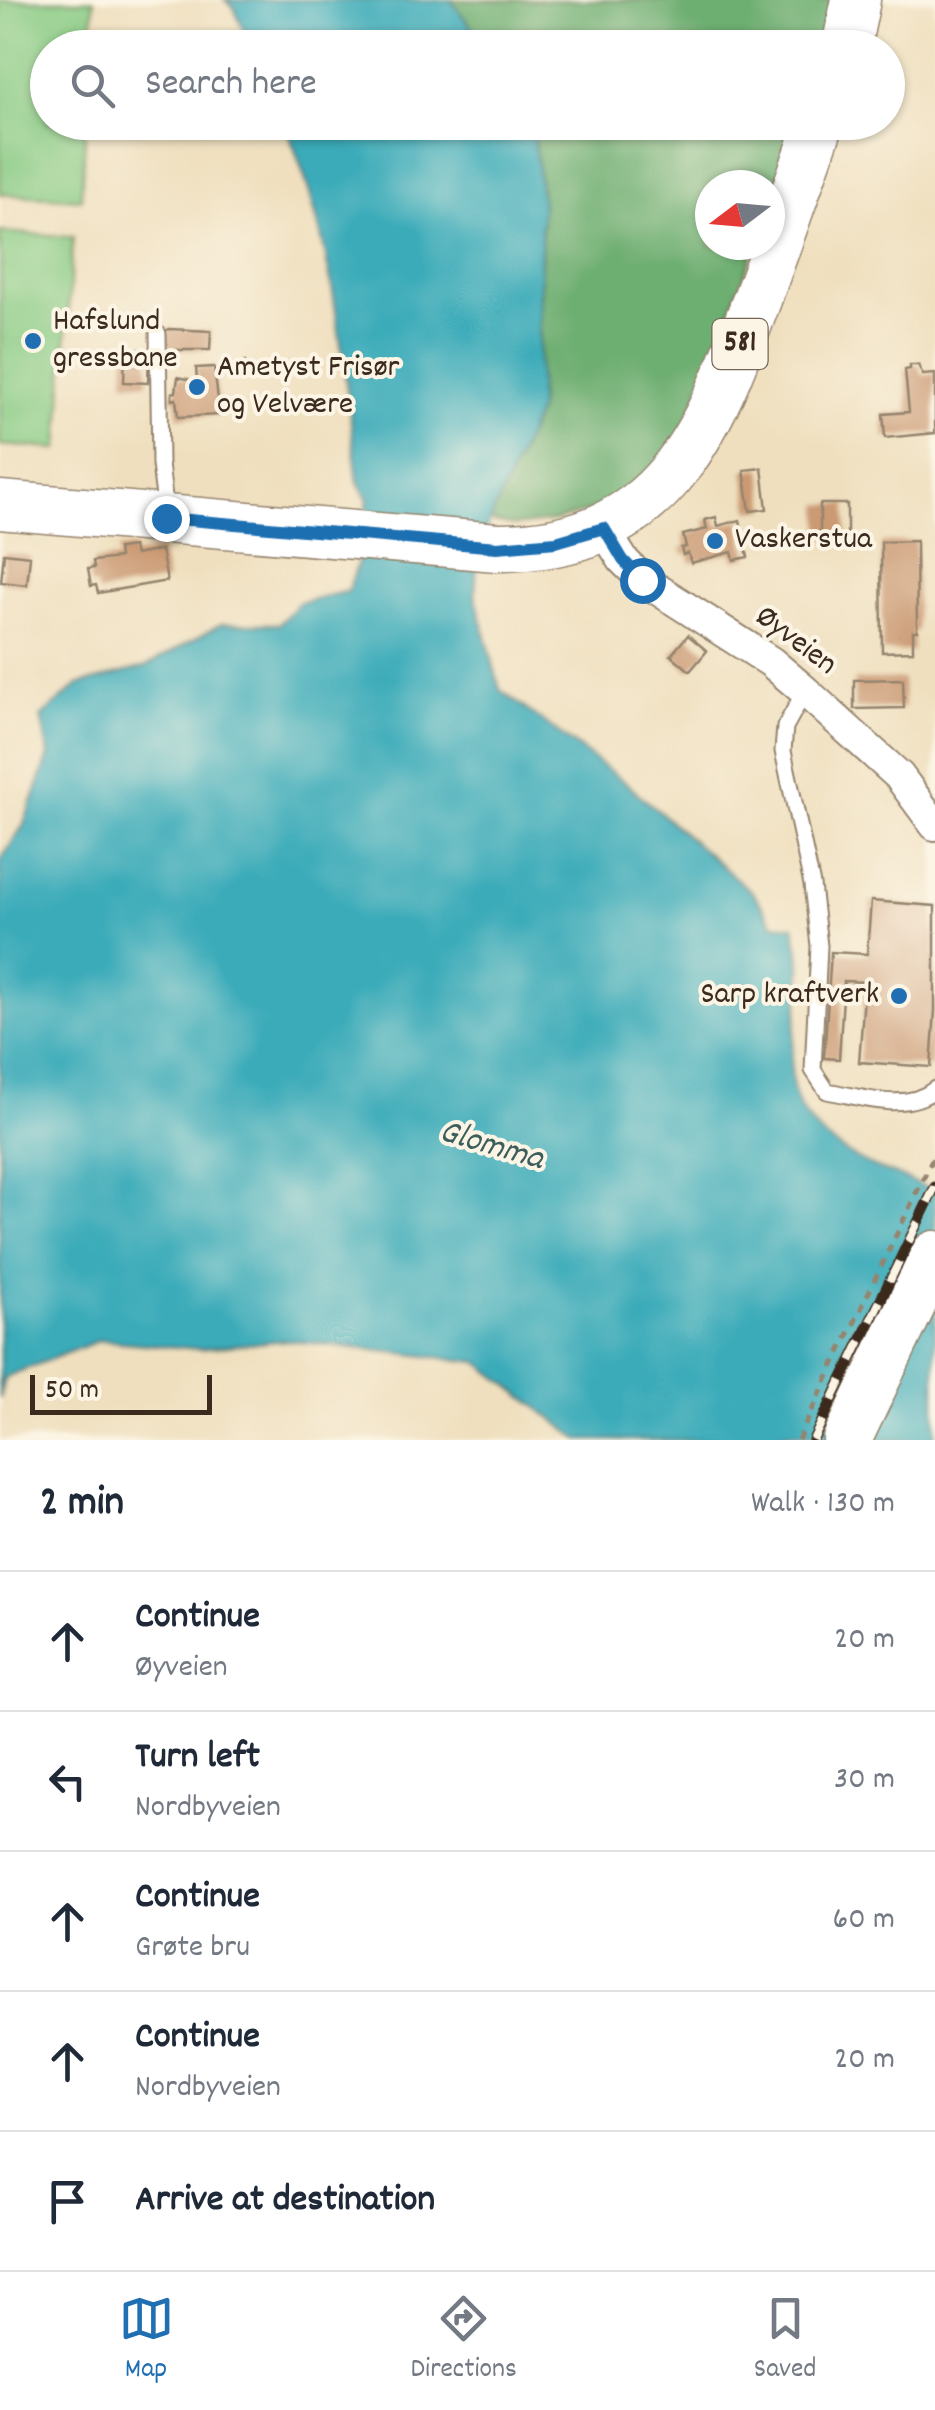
<!DOCTYPE html>
<meta charset="utf-8">
<style>
:root{--surface:#fff;--page:#f6f6f7;--text:#1f2937;--muted:#747a83;--line:#e0e1e3;--accent:#1f6fb2}
body{margin:0;font-family:Dekko,sans-serif;background:var(--page);color:var(--text)}
.compass{position:absolute;left:695px;top:170px;width:90px;height:90px;border-radius:50%;background:var(--surface);box-shadow:0 2px 8px #0004;rotate:254deg}
.scale{position:absolute;left:30px;bottom:25px;width:182px;box-sizing:border-box;padding-left:10px;border:5px solid #3b2a1e;border-top:0;font-size:28px;line-height:35px;white-space:nowrap;color:#3b2a1e;-webkit-text-stroke:8px #fcf5e5;paint-order:stroke}
.stop{position:absolute;width:30px;height:30px;margin:-22px;border:8px solid #1f6fb2;border-radius:50%;background:#fff}
.stop.end{background:#1f6fb2;border-color:#fff;box-shadow:0 2px 10px #0008}
.list{margin:0;padding:0;list-style:none}
h2{display:flex;justify-content:space-between;align-items:center;height:130px;margin:0;padding:0 40px;font-size:42px}
h2 small{font-size:32px;font-weight:400;color:var(--muted)}
.list li{display:grid;grid-template-columns:65px 1fr auto;gap:30px;align-items:center;box-sizing:border-box;height:140px;padding:0 40px;border-top:2px solid var(--line)}
.list b{display:block;font-size:38px;white-space:nowrap}
.list p{margin:0;font-size:32px;white-space:nowrap;color:var(--muted)}
.list em{font-size:32px;font-style:normal;color:var(--muted)}
.icon{flex:none;width:55px;height:55px;fill:none;stroke:currentColor;stroke-width:2;stroke-linecap:round;stroke-linejoin:round}
.map{position:relative;flex:none;width:935px;height:1440px;overflow:hidden}
.search{position:absolute;background:var(--surface);box-shadow:0 2px 8px #0004;left:30px;right:30px;top:30px;height:110px;display:flex;align-items:center;gap:25px;box-sizing:border-box;padding:0 35px;border-radius:55px;color:var(--muted);font-size:38px}
.sheet{height:830px;background:var(--surface)}
nav{display:flex;justify-content:space-around;align-items:center;box-sizing:border-box;height:140px;border-top:2px solid var(--line);background:var(--surface);font-size:28px;color:var(--muted)}
nav a{display:grid;justify-items:center;gap:5px}
nav .on{color:var(--accent)}
.map>svg:first-child{display:block}
.green{fill:#87ca83;stroke:#617a50;stroke-width:2.5}
.forest{fill:#6dae71;stroke:#546c48;stroke-width:2.5}
.water{fill:#3babb9;stroke:#3b6a6c;stroke-width:2.5}
.building{fill:#cb9a73}
.lines{fill:none;stroke-linecap:round;stroke-linejoin:round}
.lane-casing{stroke:#95846e;stroke-width:19}
.street-casing{stroke:#95846e;stroke-width:34}
.primary-casing{stroke:#95846e;stroke-width:51}
.path{stroke:#95846e;stroke-width:5;stroke-dasharray:8 8;stroke-linecap:butt}
.lane{stroke:#fff;stroke-width:15}
.street{stroke:#fff;stroke-width:30}
.primary{stroke:#fff;stroke-width:48}
.rail-casing{stroke:#3b2a1e;stroke-width:11}
.rail{stroke:#fcf5e5;stroke-width:8;stroke-dasharray:22;stroke-linecap:butt}
.route{stroke:#1f6fb2;stroke-width:12}
.poi-dot{fill:#1f6fb2;stroke:#fcf5e5;stroke-width:4}
.labels{text-anchor:middle;dominant-baseline:central;stroke-width:8;stroke-linejoin:round;paint-order:stroke}
.shield{fill:#fcf5e5;stroke:#75675a;stroke-width:2.5}
.shield-label{font-size:30px;font-weight:bold;fill:#3b2a1e}
.poi-label{font-size:32px;fill:#3b2a1e;stroke:#fcf5e5;text-anchor:start}
.street-label{font-size:32px;fill:#3b2a1e;stroke:#fcf5e5}
.water-label{font-size:35px;font-style:italic;fill:#3b5e5c;stroke:#fcf5e5}
</style>
<div class="map">
<svg width="935" height="1440" viewBox="0 0 935 1440">
<rect width="100%" height="100%" fill="#fcf5e5"/>
<filter id="ink" filterUnits="userSpaceOnUse"><feTurbulence type="fractalNoise" baseFrequency=".01" numOctaves="2"/><feDisplacementMap in="SourceGraphic" scale="20" xChannelSelector="R" yChannelSelector="G"/><feConvolveMatrix kernelMatrix="1 2 1 2 8 2 1 2 1" color-interpolation-filters="sRGB"/></filter>
<filter id="wash" filterUnits="userSpaceOnUse"><feTurbulence type="fractalNoise" baseFrequency=".0048" numOctaves="4" result="noise"/><feDisplacementMap in="SourceGraphic" scale="40" xChannelSelector="R" yChannelSelector="G"/><feGaussianBlur stdDeviation="2.25" result="paint"/><feColorMatrix in="noise" values="0 0 0 0 0 0 0 0 0 0 0 0 0 0 0 0 0 1.4 0 .05"/><feComposite in="paint" operator="in"/></filter>
<g filter="url(#wash)">
<rect width="100%" height="100%" fill="#efdfbe"/>
<path class="green" d="M0,0h94l-3,47 -43,1v74l38,1 -5,76 -81,-5z
M0,232l73,5 -14,212 -59,-4z"/>
<path class="forest" d="M451,0h392l-11,48 -346,-1z
M532,123h271l-33,85v-23h-60v60h46l-79,203 -74,59 -48,14 -41,5 -24,-5 48,-110 4,-207z"/>
<path class="water" d="M225,0h226l35,47h-235l-17,-39z
M284,123h248l10,81 -4,207 -60,138 -3,45 25,96 126,93 127,110 21,31 20,2c2,12 6,26 7,38 2,80 -42,133 43,187 28,19 61,25 91,41v248h-62l-87,-7 -6,2 1,5h-201l-102,-78 -192,-22 -88,9 -98,-9 -95,37 -5,22v-538l23,-35 26,-70 -8,-39 37,-32 67,-18 76,-43h58l20,-21 49,-12 9,-26 11,-65 -10,-18c-15,-122 -24,-246 -74,-359z"/>
<g id="blocks">
<path class="building" d="M169,329l42,2 -1,19h-42l-4,-2 1,-17z
M125,349h24l-1,34 -24,-1z
M245,362l3,12 -12,3 -2,-13z
M910,365h8l5,10 12,-1v59l-50,5 -2,-24 26,-2 -4,-42 5,-1z
M214,367l6,48 -42,2 -2,-18 -4,1v-7l4,-1 2,-15 19,4 -1,-13z
M762,468l5,41 -17,2 -6,-41z
M820,504h27v34h-27z
M716,517l2,9 22,-6 8,37 -14,3 -2,-8 -41,11 -3,-10 -5,2 -2,-7 5,-1 -3,-12 24,-6 -2,-9z
M916,541l1,90h-4v20l-31,1 -1,-110z
M133,547l2,8 26,-5 6,31 -69,12 -2,-8 -5,1 -3,-17 6,-1 -1,-7 26,-3 -1,-9z
M4,553l26,3 -3,29 -26,-3z
M688,635l19,16 -17,20 -19,-16z
M903,679l1,29 -50,1v-29z
M871,901l64,5v104l-4,57 -72,-5 6,-80 -21,-1 -5,78 -15,-1 7,-106 36,2z"/>
</g>
</g>
<g filter="url(#ink)">
<use href="#blocks" fill-opacity="0" stroke="#95846e" stroke-width="2.5"/>
<g class="lines">
<g class="lane-casing">
<path id="lane" d="M158,334l2,130 6,50
M805,691l-20,36 -2,24 29,134 7,61 -6,124 14,21c35,6 79,22 108,-2"/>
</g>
<g class="street-casing">
<path id="street" d="M603,528l20,32 20,20 128,82 34,29 94,85 36,49"/>
</g>
<g class="primary-casing">
<path id="primary" d="M846,48l10,-48
M0,505l497,42c166,1 209,-111 259,-245 22,-60 43,-120 64,-180
M847,1440l88,-185"/>
</g>
<path class="path" d="M798,1440l137,-286"/>
<use href="#lane" class="lane"/>
<use href="#street" class="street"/>
<use href="#primary" class="primary"/>
<g class="rail-casing">
<path id="rail" d="M813,1440l122,-253"/>
</g>
<use href="#rail" class="rail"/>
</g>
</g>
<g class="lines" filter="url(#ink)">
<path class="route" d="M166,518l331,29 59,-5 48,-14 19,32 19,20"/>
</g>
<g class="poi-dot">
<circle cx="33" cy="341" r="10"/>
<circle cx="197" cy="387" r="10"/>
<circle cx="715" cy="541" r="10"/>
<circle cx="899" cy="996" r="10"/>
</g>
<g class="labels">
<rect class="shield" x="712.5" y="319" width="55" height="50" rx="8"/>
<g class="shield-label">
<text x="740" y="344">581</text>
</g>
<g class="poi-label">
<text x="53" y="323">Hafslund<tspan x="53" dy="37">gressbane</tspan></text>
<text x="217" y="369">Ametyst Frisør<tspan x="217" dy="37">og Velvære</tspan></text>
<text x="735" y="541">Vaskerstua</text>
<text x="879" y="996" text-anchor="end">Sarp kraftverk</text>
</g>
<g class="street-label">
<text transform="translate(795 642) rotate(37)">Øyveien</text>
</g>
<g class="water-label">
<text transform="translate(491 1147) rotate(16)">Glomma</text>
</g>
</g>
</svg>
<svg class="compass" viewBox="-18 -18 36 36"><path d="M0-13l5 13h-10z" fill="#e53935"/><path d="M0 13l5-13h-10z" fill="#747a83"/></svg>
<div class="scale">50 m</div>
<div class="stop" style="left:642px;top:580px"></div>
<div class="stop end" style="left:166px;top:518px"></div>
<div class="search"><svg class="icon" aria-label="search" viewBox="0 0 24 24"><circle cx="10" cy="10" r="6"/><path d="M15 15l6 6"/></svg>Search here</div>
</div>
<section class="sheet">
<h2>2 min<small>Walk · 130 m</small></h2>
<ul class="list">
<li><svg class="icon" aria-label="ahead" viewBox="0 0 24 24"><path d="M12 20V5M6 11l6-6 6 6"/></svg><div><b>Continue</b><p>Øyveien</p></div><em>20 m</em></li>
<li><svg class="icon" aria-label="left" viewBox="0 0 24 24"><path d="M17 20v-9H6M10 6l-5 5 5 5"/></svg><div><b>Turn left</b><p>Nordbyveien</p></div><em>30 m</em></li>
<li><svg class="icon" aria-label="ahead" viewBox="0 0 24 24"><path d="M12 20V5M6 11l6-6 6 6"/></svg><div><b>Continue</b><p>Grøte bru</p></div><em>60 m</em></li>
<li><svg class="icon" aria-label="ahead" viewBox="0 0 24 24"><path d="M12 20V5M6 11l6-6 6 6"/></svg><div><b>Continue</b><p>Nordbyveien</p></div><em>20 m</em></li>
<li><svg class="icon" aria-label="arrive" viewBox="0 0 24 24"><path d="M6 21V4h12l-3 4 3 4H6"/></svg><div><b>Arrive at destination</b></div></li>
</ul>
</section>
<nav>
<a class="on"><svg class="icon" aria-label="map" viewBox="0 0 24 24"><path d="M3 6l6-2 6 2 6-2v14l-6 2-6-2-6 2zM9 4v14M15 6v14"/></svg>Map</a>
<a><svg class="icon" aria-label="directions" viewBox="0 0 24 24"><path d="M12 3l9 9-9 9-9-9zM9 14v-3h6M13 9l2 2-2 2"/></svg>Directions</a>
<a><svg class="icon" aria-label="saved" viewBox="0 0 24 24"><path d="M7 4h10v16l-5-4-5 4z"/></svg>Saved</a>
</nav>
